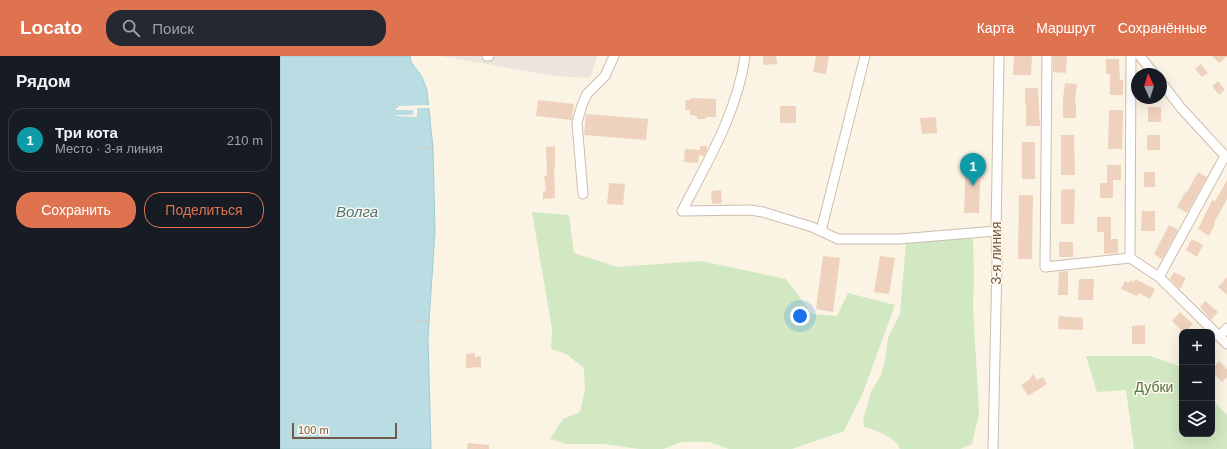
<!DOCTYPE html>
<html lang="ru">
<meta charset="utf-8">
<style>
:root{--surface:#171b24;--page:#242831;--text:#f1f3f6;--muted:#9ea1a6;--line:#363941;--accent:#df724f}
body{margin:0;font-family:Helvetica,sans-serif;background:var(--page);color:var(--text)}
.controls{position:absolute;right:12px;bottom:12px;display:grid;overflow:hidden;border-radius:8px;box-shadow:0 4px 16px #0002}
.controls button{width:36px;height:36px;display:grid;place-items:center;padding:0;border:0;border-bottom:1px solid var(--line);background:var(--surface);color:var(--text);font:20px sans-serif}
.compass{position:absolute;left:851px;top:12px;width:36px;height:36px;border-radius:50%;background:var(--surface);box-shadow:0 4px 16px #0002;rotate:356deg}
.scale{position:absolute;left:12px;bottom:10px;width:105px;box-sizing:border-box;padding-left:4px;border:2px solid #725a4b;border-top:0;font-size:11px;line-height:14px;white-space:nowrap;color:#725a4b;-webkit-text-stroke:3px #fef7ea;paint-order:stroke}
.you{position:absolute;left:520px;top:260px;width:14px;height:14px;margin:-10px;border:3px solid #fff;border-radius:50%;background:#1a73e8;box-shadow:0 0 0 6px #1a73e833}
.badge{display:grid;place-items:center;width:26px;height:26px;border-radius:50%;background:var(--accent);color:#fff;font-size:13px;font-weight:700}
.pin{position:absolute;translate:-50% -33px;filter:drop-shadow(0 1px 2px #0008)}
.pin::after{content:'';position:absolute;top:21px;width:14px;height:12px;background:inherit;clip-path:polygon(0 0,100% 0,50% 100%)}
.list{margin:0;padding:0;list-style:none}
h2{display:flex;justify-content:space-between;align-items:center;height:52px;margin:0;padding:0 16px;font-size:17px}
h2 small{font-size:13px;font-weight:400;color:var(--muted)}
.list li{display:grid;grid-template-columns:26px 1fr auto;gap:12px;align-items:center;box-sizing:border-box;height:64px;margin:0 8px 8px;padding:0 8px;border:1px solid var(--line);border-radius:16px}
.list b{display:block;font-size:15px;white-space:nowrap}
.list p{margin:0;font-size:13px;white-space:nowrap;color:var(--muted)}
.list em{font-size:13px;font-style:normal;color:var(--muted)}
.actions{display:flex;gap:8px;padding:12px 16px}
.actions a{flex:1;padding:9px 0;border:1px solid var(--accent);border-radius:16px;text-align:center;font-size:14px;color:var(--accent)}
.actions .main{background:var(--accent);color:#fff}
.icon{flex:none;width:22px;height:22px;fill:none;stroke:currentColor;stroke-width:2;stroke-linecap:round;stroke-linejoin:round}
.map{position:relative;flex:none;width:947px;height:393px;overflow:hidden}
header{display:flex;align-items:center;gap:24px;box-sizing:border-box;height:56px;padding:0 20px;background:var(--accent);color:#fff}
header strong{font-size:19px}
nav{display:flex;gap:22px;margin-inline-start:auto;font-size:14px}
.search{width:280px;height:36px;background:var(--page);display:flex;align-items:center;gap:10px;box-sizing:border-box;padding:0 14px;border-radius:16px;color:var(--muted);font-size:15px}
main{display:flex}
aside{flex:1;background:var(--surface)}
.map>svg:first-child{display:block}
.industrial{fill:#ebe5de}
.green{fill:#d1e8c3}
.water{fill:#badde4;stroke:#a0ccd5}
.pier{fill:#fbf3e4}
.building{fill:#efd2bd}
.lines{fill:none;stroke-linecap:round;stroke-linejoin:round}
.minor-casing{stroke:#cebdae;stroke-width:11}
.path{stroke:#d4b5a1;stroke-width:1.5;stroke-dasharray:1 3;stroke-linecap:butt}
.minor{stroke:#fff;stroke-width:9}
.labels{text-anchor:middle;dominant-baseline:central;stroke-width:3;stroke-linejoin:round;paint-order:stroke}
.street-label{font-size:14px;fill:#725a4b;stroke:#fef7ea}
.park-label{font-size:14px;fill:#527843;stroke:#fef7ea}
.water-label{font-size:15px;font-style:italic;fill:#467985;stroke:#fef7ea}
</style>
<header>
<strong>Locato</strong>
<div class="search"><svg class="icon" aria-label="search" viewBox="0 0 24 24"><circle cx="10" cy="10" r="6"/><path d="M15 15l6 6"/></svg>Поиск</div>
<nav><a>Карта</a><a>Маршрут</a><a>Сохранённые</a></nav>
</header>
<main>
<aside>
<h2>Рядом<small></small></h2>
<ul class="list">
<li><span class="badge" style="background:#0f9aa8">1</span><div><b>Три кота</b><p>Место · 3-я линия</p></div><em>210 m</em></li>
</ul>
<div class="actions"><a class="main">Сохранить</a><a>Поделиться</a></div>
</aside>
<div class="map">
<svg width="947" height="393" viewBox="0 0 947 393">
<rect width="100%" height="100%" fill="#fbf3e4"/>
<path class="industrial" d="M161,0h156l-7,22 -34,-2z"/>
<path class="green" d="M252,156l37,3 5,38 43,14 84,-6 85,18 26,35 25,2 11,-23 47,12 -33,90 -18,36 -52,18h-63l-20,-7h-28l-18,7h-23l-37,-5h-36l-17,-5 13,-20 17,-7 5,-22 -1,-22 -18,-14 -15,-5 1,-20z
M677,181l16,2 1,35 -1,31 6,109 -7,30 -12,5h-60c-4,-12 -25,-19 -36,-22l-1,-7 8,-28 10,-17 4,-15 3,-22 12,-24 6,-72z
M806,300h64l32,11v67h30v-35l15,16v34h-93l-8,-59 -29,2z"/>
<path class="water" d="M0,0h130l1,6 11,15 5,14 6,57 2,84 -7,105 3,112h-151z"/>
<path class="pier" d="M150,49v3h-13v9l-21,-1v-1h17v-5h-17v-2h3l-1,-2z"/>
<path class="building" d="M483,0h13l1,8 -14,1z
M536,0h13l-3,18 -13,-2z
M734,0h18l-1,19h-18z
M773,0h14l-1,17 -13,-1z
M932,0h15l-8,7z
M826,3h13l1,21h3v15h-13v-21h-4z
M921,8l7,9 -6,4 -7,-8z
M938,25l7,9 -6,5 -7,-9z
M785,27l12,1 -2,19h1v15h-13v-19z
M745,32h13l2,38h-14v-23h-1z
M411,42l25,1v18h-10v2h-9v-3l-7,-1v-5h-5l1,-10h4z
M258,44l36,4 -2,16 -36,-4z
M500,50h16v17h-16z
M868,51h13v15h-13z
M829,54h14l-1,39h-14z
M306,58l62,5 -2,21 -62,-5z
M656,61l1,16 -15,1 -2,-16z
M781,79h13l1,40h-14z
M867,79h13v15h-13z
M742,86h13v37h-13z
M275,90v22h-1l1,30 -12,1v-7l3,-1 -2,-15 3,-1 -1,-28z
M420,90h7v4l-3,6 -5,-1 -1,8 -14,-1 1,-13 15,1z
M686,103l15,1 -2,53h-15z
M827,109h14v15h-8v18h-13v-15h7z
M864,116h11v15h-11z
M918,116l9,5 -20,36 -10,-6 9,-16 1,1z
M947,124v19l-13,24 1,1 -6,12 -11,-7 14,-29 3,1z
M329,127l16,1 -2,21 -16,-1z
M795,133l-1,35h-13v-34z
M441,134l1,13 -10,1 -1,-13z
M739,139h14l-1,64h-14z
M862,155h13v20h-14z
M817,161h14v22h7v14l-14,1v-22h-7z
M889,169l9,5 -16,29 -8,-5z
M912,183l11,6 -6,12 -11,-7z
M779,186h14v15h-14z
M543,200l17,2 -7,54 -17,-3z
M600,200l15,2 -6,36 -15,-2z
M788,215v24h-10l1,-23z
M894,216l12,6 -6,11 -10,-10z
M947,221v18l-9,-8z
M799,223h15l-1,21h-15z
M855,223l20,10 -5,10 -11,-6 -2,3 -16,-7 4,-8 4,2 1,-3 3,2z
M925,245l13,11 -7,8 -11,-13z
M900,256l13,12 -8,8h-2l-11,-11z
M779,260l24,2v12l-25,-1z
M865,269v19h-13v-18z
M195,297v4l6,-1v11l-15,1v-14z
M939,305l8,8v8l-5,5 -10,-10v-4z
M753,318l4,6 6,-3 4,7 -19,12 -7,-11 8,-5z
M188,387l21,2v4h-22z"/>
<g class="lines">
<g class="minor-casing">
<path id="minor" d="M207,0h2
M465,0c-7,55 -38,107 -63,155l68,-1 13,2 49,15 26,12h61l97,-8
M767,0l-2,211 85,-9 29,19 68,67
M860,0l14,18
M881,26l20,26 46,50
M303,138l-6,-71 5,-18 5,-11 18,-18 9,-20
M541,175l44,-175
M850,202l1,-202
M879,221l66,-121
M940,280l7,-8
M713,393l4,-188 -1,-30 3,-175"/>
</g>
<path class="path" d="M150,60v2
M140,93l13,-1
M143,245h8
M138,265h11"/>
<use href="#minor" class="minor"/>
</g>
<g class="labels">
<g class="street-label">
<text transform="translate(716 197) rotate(-90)">3-я линия</text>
</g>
<g class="park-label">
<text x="874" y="331">Дубки</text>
</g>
<g class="water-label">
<text x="77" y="155">Волга</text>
</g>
</g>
</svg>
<div class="controls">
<button>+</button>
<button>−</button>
<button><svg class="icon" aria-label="layers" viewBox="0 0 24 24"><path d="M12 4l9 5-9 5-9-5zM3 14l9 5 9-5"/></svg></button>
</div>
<svg class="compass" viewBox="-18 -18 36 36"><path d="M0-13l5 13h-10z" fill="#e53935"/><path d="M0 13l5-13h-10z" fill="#9ea1a6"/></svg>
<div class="scale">100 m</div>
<div class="you"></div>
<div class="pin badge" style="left:693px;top:130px;background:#0f9aa8">1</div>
</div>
</main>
